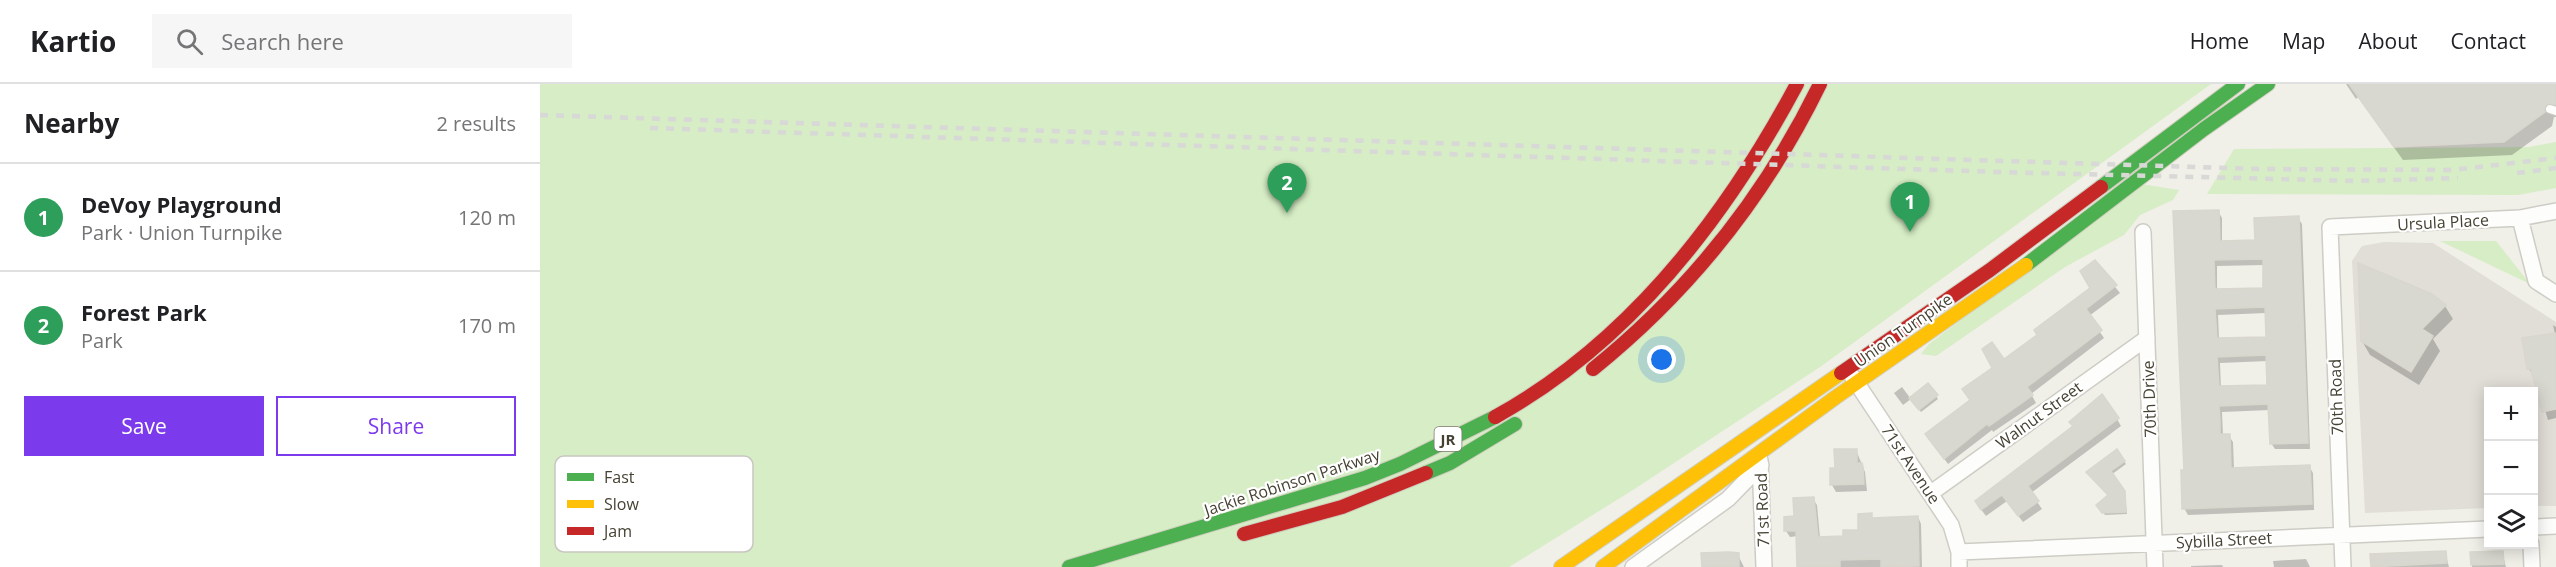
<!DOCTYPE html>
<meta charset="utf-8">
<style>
:root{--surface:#fff;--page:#f6f6f6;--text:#202124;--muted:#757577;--line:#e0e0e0;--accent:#7c3aed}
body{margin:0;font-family:"Open Sans",sans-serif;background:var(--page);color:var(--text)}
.controls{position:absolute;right:18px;bottom:18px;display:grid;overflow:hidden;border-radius:0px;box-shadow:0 3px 15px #0003}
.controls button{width:54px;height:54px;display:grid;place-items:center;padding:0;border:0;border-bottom:2px solid var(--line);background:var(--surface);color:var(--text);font:30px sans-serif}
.you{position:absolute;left:1122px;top:276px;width:21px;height:21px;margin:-15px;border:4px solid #fff;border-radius:50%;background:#1a73e8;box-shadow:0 0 0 9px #1a73e833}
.badge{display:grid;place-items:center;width:39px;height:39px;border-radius:50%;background:var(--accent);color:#fff;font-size:20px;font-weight:700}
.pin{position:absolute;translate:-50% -50px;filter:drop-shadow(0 2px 3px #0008)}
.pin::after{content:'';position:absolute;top:32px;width:21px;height:18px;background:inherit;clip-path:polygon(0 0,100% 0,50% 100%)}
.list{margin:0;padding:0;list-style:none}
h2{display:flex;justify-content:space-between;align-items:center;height:78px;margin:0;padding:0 24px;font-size:26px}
h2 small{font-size:20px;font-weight:400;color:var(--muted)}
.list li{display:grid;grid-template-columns:39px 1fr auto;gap:18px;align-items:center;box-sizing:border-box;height:108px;padding:0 24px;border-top:2px solid var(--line)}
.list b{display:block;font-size:22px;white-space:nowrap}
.list p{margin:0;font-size:20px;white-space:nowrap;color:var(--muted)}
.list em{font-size:20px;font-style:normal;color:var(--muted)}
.actions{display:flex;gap:12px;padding:18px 24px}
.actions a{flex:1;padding:14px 0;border:2px solid var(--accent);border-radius:0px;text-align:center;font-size:21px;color:var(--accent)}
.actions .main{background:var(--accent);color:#fff}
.icon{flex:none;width:33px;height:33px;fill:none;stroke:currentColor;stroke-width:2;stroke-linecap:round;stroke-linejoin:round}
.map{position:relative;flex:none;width:2016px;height:483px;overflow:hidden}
header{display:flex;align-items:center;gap:36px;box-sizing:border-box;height:84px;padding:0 30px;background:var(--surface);border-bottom:2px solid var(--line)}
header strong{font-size:28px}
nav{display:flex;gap:33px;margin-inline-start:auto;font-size:21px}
.search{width:420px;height:54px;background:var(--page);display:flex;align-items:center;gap:15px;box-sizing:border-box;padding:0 21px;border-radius:0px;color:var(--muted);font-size:22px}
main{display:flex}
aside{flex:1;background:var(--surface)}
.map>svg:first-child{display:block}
.industrial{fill:#e0ded6}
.green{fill:#d6edc5}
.shadow{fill:#0003;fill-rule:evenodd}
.building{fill:#d9d8d0;stroke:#d8d6cd;stroke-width:1.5;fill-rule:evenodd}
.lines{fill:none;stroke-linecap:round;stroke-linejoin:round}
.lane-casing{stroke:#cecdc5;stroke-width:10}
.street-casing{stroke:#cecdc5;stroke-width:18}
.fast-casing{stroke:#cfcebe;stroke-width:16}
.slow-casing{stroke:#cfcebe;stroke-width:16}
.jam-casing{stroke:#cfcebe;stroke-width:16}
.lane{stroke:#fdfdfc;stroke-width:8}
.street{stroke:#fdfdfc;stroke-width:15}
.fast{stroke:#4caf50;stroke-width:14}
.slow{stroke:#ffc107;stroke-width:14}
.jam{stroke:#c62828;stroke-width:14}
.rail{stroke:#d8d8d7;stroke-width:4.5;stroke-dasharray:8 8;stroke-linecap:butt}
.labels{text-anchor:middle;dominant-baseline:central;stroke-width:4.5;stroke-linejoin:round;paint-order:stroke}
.shield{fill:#fff;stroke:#7e7b70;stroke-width:1.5}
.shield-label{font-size:15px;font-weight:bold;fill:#464233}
.street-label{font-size:16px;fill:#464233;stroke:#fff}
.key{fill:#fff;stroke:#c8c6c2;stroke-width:1.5}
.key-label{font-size:16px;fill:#464233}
</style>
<header>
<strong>Kartio</strong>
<div class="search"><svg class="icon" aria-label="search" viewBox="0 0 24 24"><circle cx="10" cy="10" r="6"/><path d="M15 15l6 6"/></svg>Search here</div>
<nav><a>Home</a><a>Map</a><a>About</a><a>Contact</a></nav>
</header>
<main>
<aside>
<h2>Nearby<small>2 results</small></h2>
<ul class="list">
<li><span class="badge" style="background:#2e9e5b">1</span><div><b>DeVoy Playground</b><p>Park · Union Turnpike</p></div><em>120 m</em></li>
<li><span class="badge" style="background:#2e9e5b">2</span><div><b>Forest Park</b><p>Park</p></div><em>170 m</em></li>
</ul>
<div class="actions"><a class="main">Save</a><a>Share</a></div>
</aside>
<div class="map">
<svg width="2016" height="483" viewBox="0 0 2016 483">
<rect width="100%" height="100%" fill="#f0efe8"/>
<path class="industrial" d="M1844,158l49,1 123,79v184h-22v-114h-46v116l-123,5 -13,-252 10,-15z"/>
<path class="green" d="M0,0h1671l-391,283 -184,121 -127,79h-969z
M2016,58v46l-38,7 -311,-1 27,-45 295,-2z
M1601,100l38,6 -6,10 -33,15 -16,20 -59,32 -129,89 -15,-2 8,-10z
M1900,157h56l34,43z"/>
<path class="shadow" d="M1806,0h210v33h-2l-2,9 -40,29 -109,5 -45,-63 -2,2z
M1678,127l4,7v24l34,-1 42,-23 4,6 8,225h-35l-4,-6 -1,-33 -48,2 1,24h6l4,6 1,27 75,-3 4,7 1,37 -126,5 -4,-7 1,-36zM1724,181l1,25 -48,1v-25zM1726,229l1,25 -48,1 -1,-24zM1728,277l1,25 -48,2 -1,-25z
M1555,178l25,31 -31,23 15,22 -73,56 5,9 -43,29 -1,-2 -44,34 -17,-23 40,-40 33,-40 35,-25 53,-48z
M1905,222l8,13 -20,20 7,12 -21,34 -49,-30 -8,-14z
M2013,241l3,2v91l-8,2 -13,-43 -6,-8 26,-35z
M1388,301l10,14 -17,13 -10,-13 -8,6 -9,-12 8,-6 9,12z
M1577,335l4,7 -90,67 11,16 -19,13 -16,-21 -21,15 -6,-8 94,-81z
M1316,366l9,22 2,19 -31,1 -4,-7 -1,-16h6z
M1576,367l10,13 -15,11 14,21 2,18 -22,1 -7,-10 11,-9 -19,-21z
M1273,415l4,6 3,33h25l15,-6 11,-17 2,5 45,-3 3,7 1,43h-123l-1,-31 -8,1 -4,-6z
M1905,468l4,15h-77v-11z
M1962,468l4,15h-34v-13z
M1198,471l6,12h-41z
M1766,475l4,8h-36l-1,-6z
M1682,481l1,2h-32v-1z"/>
<path class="building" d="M1809,0h207v21l-9,-1 -2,8 -41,30 -110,5z
M1679,126l1,31 35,-1 -1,-22 45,-2 9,227 -38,1 -2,-40 -49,2 1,14v14h10l1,34 79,-3 2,39 -130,5 -1,-39h3l-11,-259zM1723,175v29l-48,1 -1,-29zM1725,223l1,30 -49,1 -2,-29zM1726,271l1,30 -48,1 -2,-29z
M1555,176l22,25 -31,24 16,21 -75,57 6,8 -44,31 -2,-2 -43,35 -19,-25 45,-34 -8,-11 30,-21 -10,-19 10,-7 12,17 33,-24 -3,-5 56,-42 -10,-17z
M1818,179l74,31 14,11 -24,24 11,7 -22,36 -50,-31z
M2016,249v76l-14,3 -11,-43h-4l-5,-31z
M1388,299l10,12 -19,15 -10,-12z
M1562,310l17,24 -91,68 11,15 -21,15 -16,-21 -21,15 -6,-9 98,-75 -4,-4z
M1294,365h23v14h5l1,4 1,17 -34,1v-17h5z
M1577,365l8,12 -14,10 14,20 1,21 -24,1 -6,-8 12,-10 -22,-23z
M1274,413l4,40 25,-1v-6h15v-16l14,-1v5l46,-2 1,50 -38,1v-8l-41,1v7h-43l-1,-36h-12v-14l10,-1 -1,-18z
M1906,467l1,12 -76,4 -1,-13z
M1963,467l1,13 -33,1 -1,-13z
M1189,468l10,1v14h-37l-1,-14z"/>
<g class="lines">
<g class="lane-casing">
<path id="lane" d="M2010,25l6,2"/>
</g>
<g class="street-casing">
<path id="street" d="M1980,134l16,63 20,13
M1603,148l12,335
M1312,292l99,149 8,27v15
M1220,376l4,107
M1391,409l216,-155
M1994,443l22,-1
M1991,460l1,23
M1419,468l529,-23
M1093,483l95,-68 33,-34
M1803,483l-13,-340 190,-9 36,-7"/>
</g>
<g class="fast-casing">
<path id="fast" d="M1561,103l137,-103
M1486,181l178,-136 64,-45
M886,389l24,-10 65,-39
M529,483l296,-89 35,-14 95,-47"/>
</g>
<g class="slow-casing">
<path id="slow" d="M1021,483l280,-194
M1063,483l233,-170 190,-132"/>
</g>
<g class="jam-casing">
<path id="jam" d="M1053,285c98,-79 172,-172 227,-285
M1301,289l149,-103 111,-83
M955,333c134,-74 231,-200 302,-333
M704,450l98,-27 84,-34"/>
</g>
<use href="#lane" class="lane"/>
<use href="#street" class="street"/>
<use href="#fast" class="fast"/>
<use href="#slow" class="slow"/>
<use href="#jam" class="jam"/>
<path class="rail" d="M0,31l1722,54 191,1 103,-12
M110,44l1347,44 359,9 102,-3
M1977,89l39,-5"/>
</g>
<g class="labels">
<rect class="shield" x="894.5" y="343" width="27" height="24" rx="4.5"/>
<g class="shield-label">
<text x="908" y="355">JR</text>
</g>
<g class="street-label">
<text transform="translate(1903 138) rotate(-3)">Ursula Place</text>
<text transform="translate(1363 246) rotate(-35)">Union Turnpike</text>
<text transform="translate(1796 313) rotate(-92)">70th Road</text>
<text transform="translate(1609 315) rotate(-92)">70th Drive</text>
<text transform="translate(1499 331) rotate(-36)">Walnut Street</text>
<text transform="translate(1371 380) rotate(56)">71st Avenue</text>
<text transform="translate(752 398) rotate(-18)">Jackie Robinson Parkway</text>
<text transform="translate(1222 426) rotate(-92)">71st Road</text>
<text transform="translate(1684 456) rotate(-3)">Sybilla Street</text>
</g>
</g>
<rect x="15" y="372" width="198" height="96" rx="9" class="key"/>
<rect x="27" y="389" width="27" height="8" fill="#4caf50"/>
<rect x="27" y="416" width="27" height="8" fill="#ffc107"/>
<rect x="27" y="443" width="27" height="8" fill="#c62828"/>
<g class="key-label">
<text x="64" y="399">Fast</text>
<text x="64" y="426">Slow</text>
<text x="64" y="453">Jam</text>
</g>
</svg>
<div class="controls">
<button>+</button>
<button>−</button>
<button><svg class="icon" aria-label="layers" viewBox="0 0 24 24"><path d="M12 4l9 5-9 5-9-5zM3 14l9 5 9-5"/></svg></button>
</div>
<div class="you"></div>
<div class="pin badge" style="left:1370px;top:148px;background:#2e9e5b">1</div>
<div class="pin badge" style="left:747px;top:129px;background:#2e9e5b">2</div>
</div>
</main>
